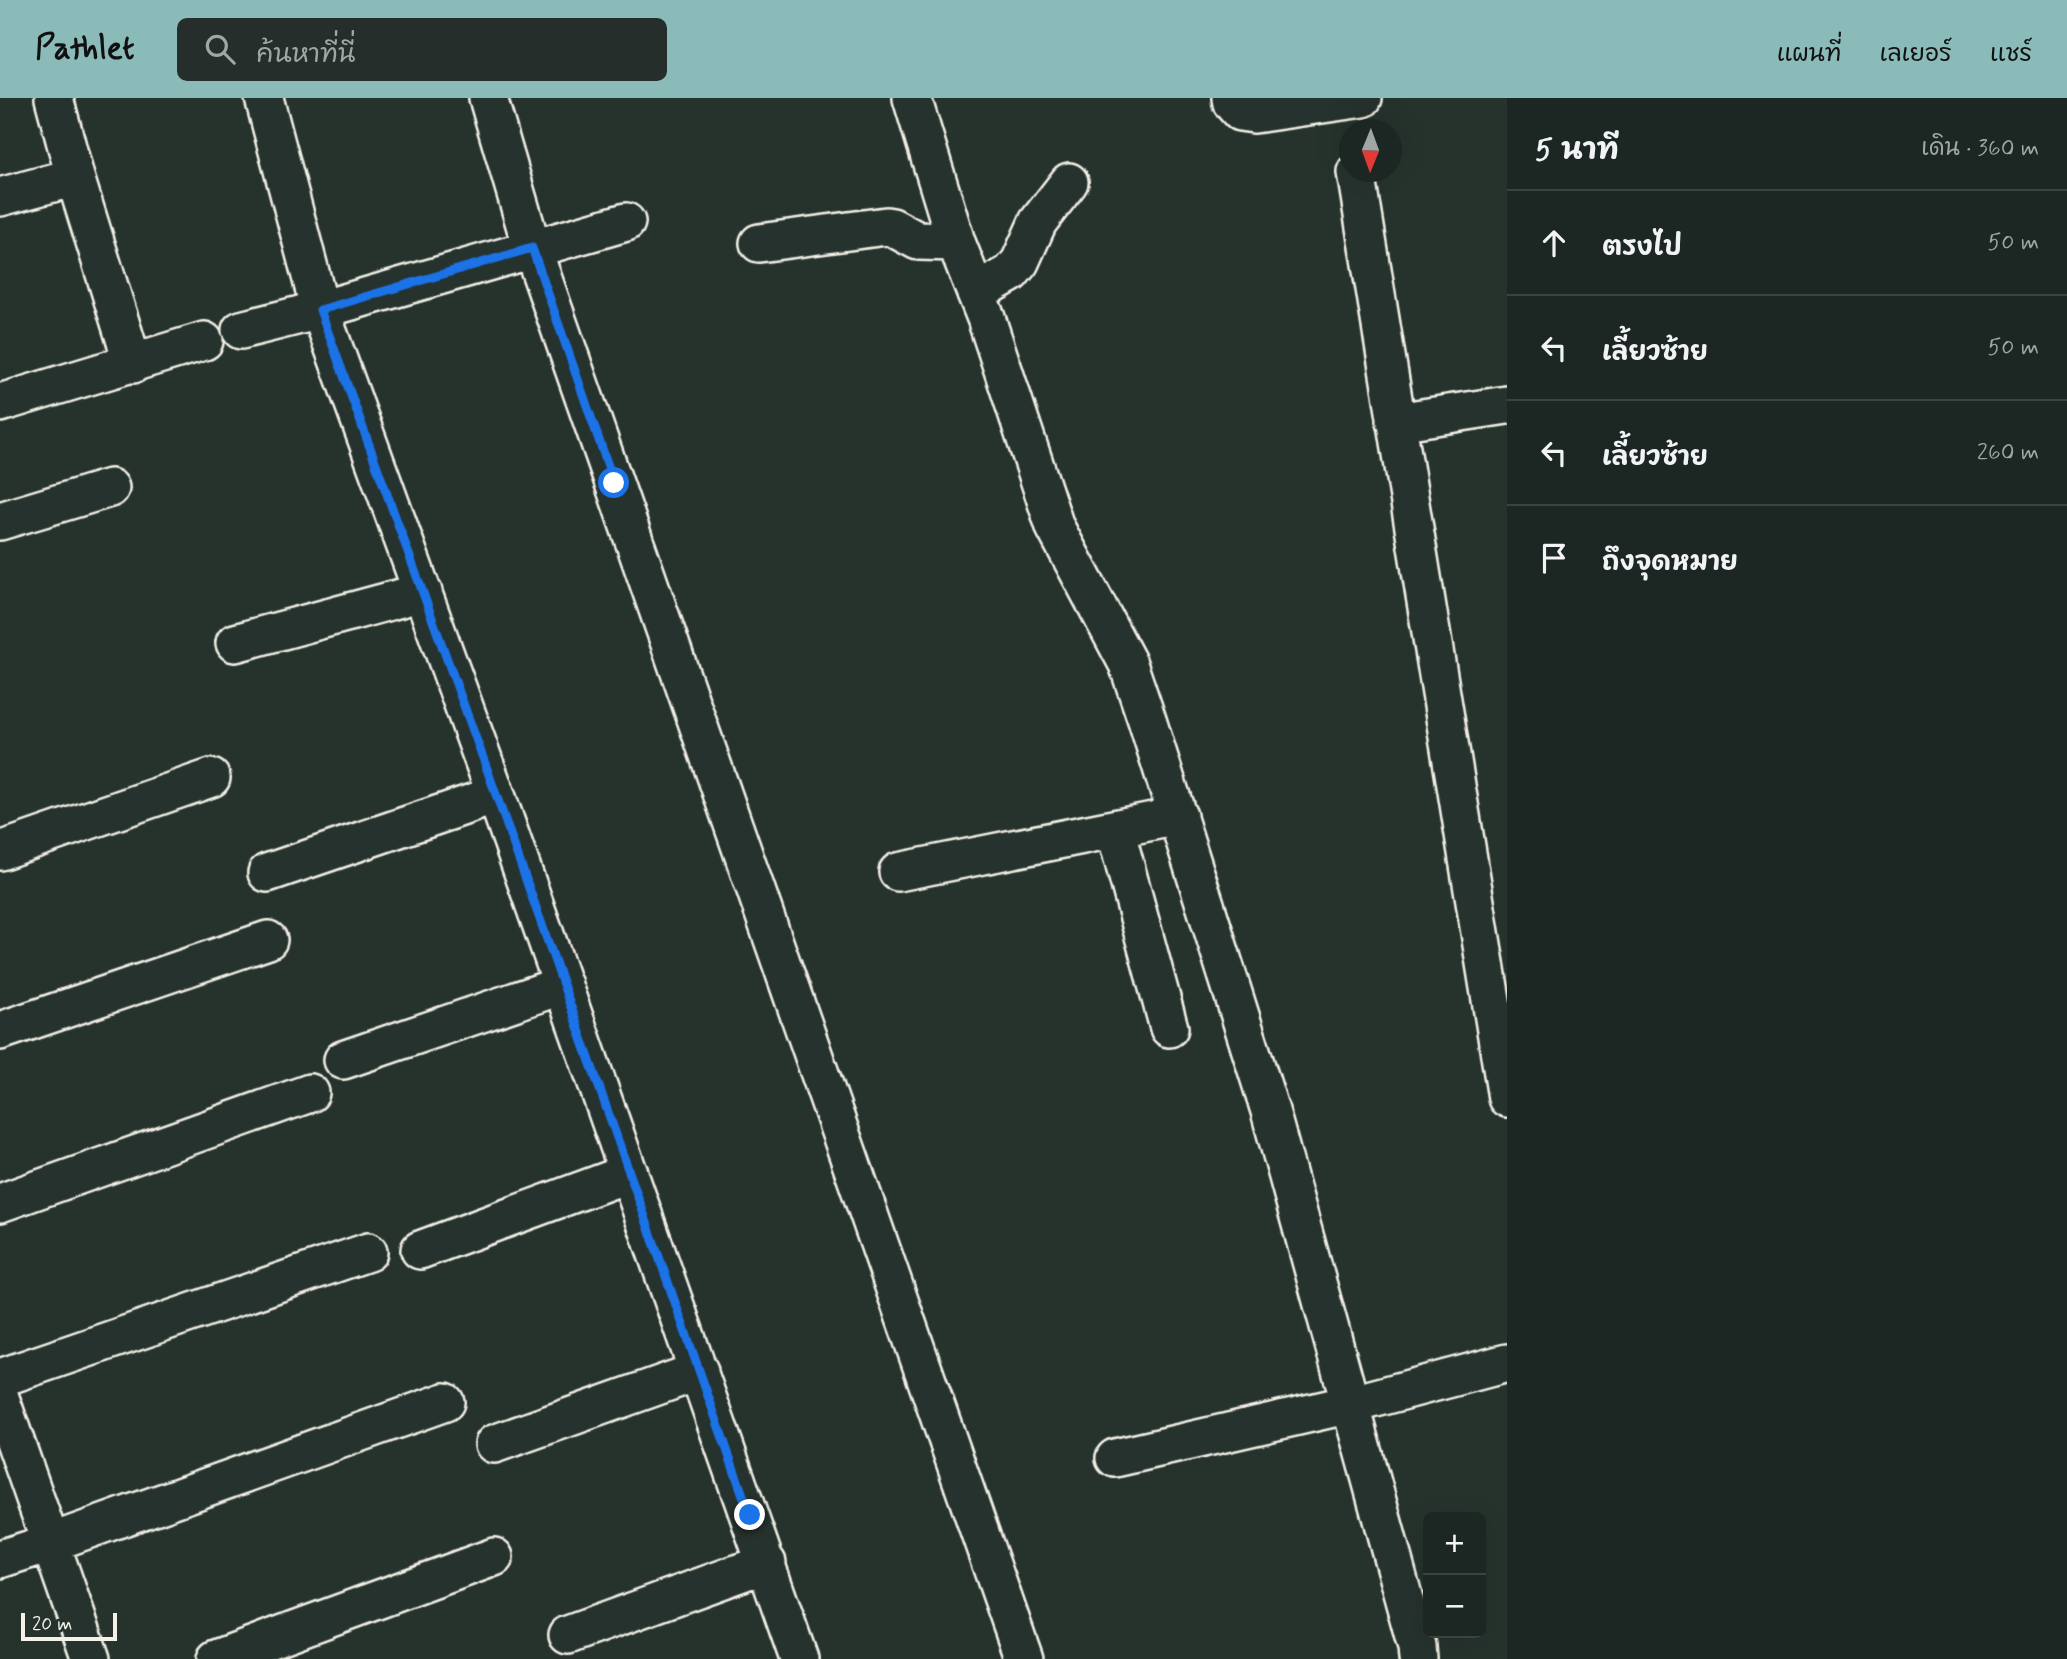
<!DOCTYPE html>
<html lang="th">
<meta charset="utf-8">
<style>
:root{--surface:#1c2622;--page:#252e2a;--text:#f1f3f6;--muted:#a0a5a5;--line:#3a4340;--accent:#8bbbb9}
body{margin:0;font-family:Mynerve,"Playpen Sans Thai",sans-serif;background:var(--page);color:var(--text)}
.controls{position:absolute;right:21px;bottom:21px;display:grid;overflow:hidden;border-radius:10px;box-shadow:0 7px 28px #0002}
.controls button{width:63px;height:63px;display:grid;place-items:center;padding:0;border:0;border-bottom:2px solid var(--line);background:var(--surface);color:var(--text);font:35px sans-serif}
.compass{position:absolute;left:1339px;top:21px;width:63px;height:63px;border-radius:50%;background:var(--surface);box-shadow:0 7px 28px #0002;rotate:181deg}
.scale{position:absolute;left:21px;bottom:18px;width:96px;box-sizing:border-box;padding-left:7px;border:4px solid #f4f1e8;border-top:0;font-size:19px;line-height:24px;white-space:nowrap;color:#f4f1e8;-webkit-text-stroke:5px #26332d;paint-order:stroke}
.stop{position:absolute;width:21px;height:21px;margin:-16px;border:5px solid #1a73e8;border-radius:50%;background:#fff}
.stop.end{background:#1a73e8;border-color:#fff;box-shadow:0 2px 7px #0008}
.list{margin:0;padding:0;list-style:none}
h2{display:flex;justify-content:space-between;align-items:center;height:91px;margin:0;padding:0 28px;font-size:30px}
h2 small{font-size:23px;font-weight:400;color:var(--muted)}
.list li{display:grid;grid-template-columns:46px 1fr auto;gap:21px;align-items:center;box-sizing:border-box;height:105px;padding:0 28px;border-top:2px solid var(--line)}
.list b{display:block;font-size:26px;white-space:nowrap}
.list em{font-size:23px;font-style:normal;color:var(--muted)}
.icon{flex:none;width:38px;height:38px;fill:none;stroke:currentColor;stroke-width:2;stroke-linecap:round;stroke-linejoin:round}
.map{position:relative;flex:none;width:1507px;height:1561px;overflow:hidden}
header{display:flex;align-items:center;gap:42px;box-sizing:border-box;height:98px;padding:0 35px;background:var(--accent);color:#111}
header strong{font-size:33px}
nav{display:flex;gap:38px;margin-inline-start:auto;font-size:24px}
.search{width:490px;height:63px;background:var(--page);display:flex;align-items:center;gap:18px;box-sizing:border-box;padding:0 24px;border-radius:10px;color:var(--muted);font-size:26px}
main{display:flex}
aside{flex:1;background:var(--surface)}
.map>svg:first-child{display:block}
.lines{fill:none;stroke-linecap:round;stroke-linejoin:round}
.minor-casing{stroke:#f4f1e8;stroke-width:42}
.minor{stroke:#26332d;stroke-width:37}
.route{stroke:#1a73e8;stroke-width:9}
</style>
<header>
<strong>Pathlet</strong>
<div class="search"><svg class="icon" aria-label="search" viewBox="0 0 24 24"><circle cx="10" cy="10" r="6"/><path d="M15 15l6 6"/></svg>ค้นหาที่นี่</div>
<nav><a>แผนที่</a><a>เลเยอร์</a><a>แชร์</a></nav>
</header>
<main>
<div class="map">
<svg width="1507" height="1561" viewBox="0 0 1507 1561">
<rect width="100%" height="100%" fill="#26332d"/>
<filter id="ink" filterUnits="userSpaceOnUse"><feTurbulence type="fractalNoise" baseFrequency=".0143" numOctaves="2"/><feDisplacementMap in="SourceGraphic" scale="14" xChannelSelector="R" yChannelSelector="G"/><feConvolveMatrix kernelMatrix="1 2 1 2 8 2 1 2 1" color-interpolation-filters="sRGB"/></filter>
<g filter="url(#ink)">
<g class="lines">
<g class="minor-casing">
<path id="minor" d="M54,0l21,79 58,187
M264,0l56,212 176,485 303,864
M488,0l44,150 492,1411
M912,0l44,144 30,76 69,209 73,137 19,56 123,391 147,536 1,12
M1231,0l1,5 8,9 14,2 109,-16
M1356,74l151,926
M0,99l75,-20
M759,145l127,-17 6,1 26,14 38,1
M976,195l35,-20 9,-11 18,-40 31,-40
M241,232l79,-20 306,-88
M0,305l204,-62
M1396,324l111,-17
M0,423l110,-33
M235,545l188,-51
M1115,731l54,199
M0,753l211,-73
M898,774l280,-56
M267,775l229,-78
M0,933l268,-91
M343,962l220,-75
M0,1105l310,-110
M420,1152l209,-77
M0,1280l368,-126
M0,1300l91,261
M494,1346l205,-73
M1115,1360l253,-58 139,-37
M0,1461l50,-16 395,-141
M568,1537l199,-72
M216,1561l278,-102"/>
</g>
<use href="#minor" class="minor"/>
</g>
</g>
<g class="lines" filter="url(#ink)">
<path class="route" d="M614,385l-82,-235 -212,62 167,459 263,746"/>
</g>
</svg>
<div class="controls">
<button>+</button>
<button>−</button>
</div>
<svg class="compass" viewBox="-18 -18 36 36"><path d="M0-13l5 13h-10z" fill="#e53935"/><path d="M0 13l5-13h-10z" fill="#a0a5a5"/></svg>
<div class="scale">20 m</div>
<div class="stop" style="left:614px;top:385px"></div>
<div class="stop end" style="left:750px;top:1417px"></div>
</div>
<aside>
<h2>5 นาที<small>เดิน · 360 m</small></h2>
<ul class="list">
<li><svg class="icon" aria-label="ahead" viewBox="0 0 24 24"><path d="M12 20V5M6 11l6-6 6 6"/></svg><div><b>ตรงไป</b></div><em>50 m</em></li>
<li><svg class="icon" aria-label="left" viewBox="0 0 24 24"><path d="M17 20v-9H6M10 6l-5 5 5 5"/></svg><div><b>เลี้ยวซ้าย</b></div><em>50 m</em></li>
<li><svg class="icon" aria-label="left" viewBox="0 0 24 24"><path d="M17 20v-9H6M10 6l-5 5 5 5"/></svg><div><b>เลี้ยวซ้าย</b></div><em>260 m</em></li>
<li><svg class="icon" aria-label="arrive" viewBox="0 0 24 24"><path d="M6 21V4h12l-3 4 3 4H6"/></svg><div><b>ถึงจุดหมาย</b></div></li>
</ul>
</aside>
</main>
